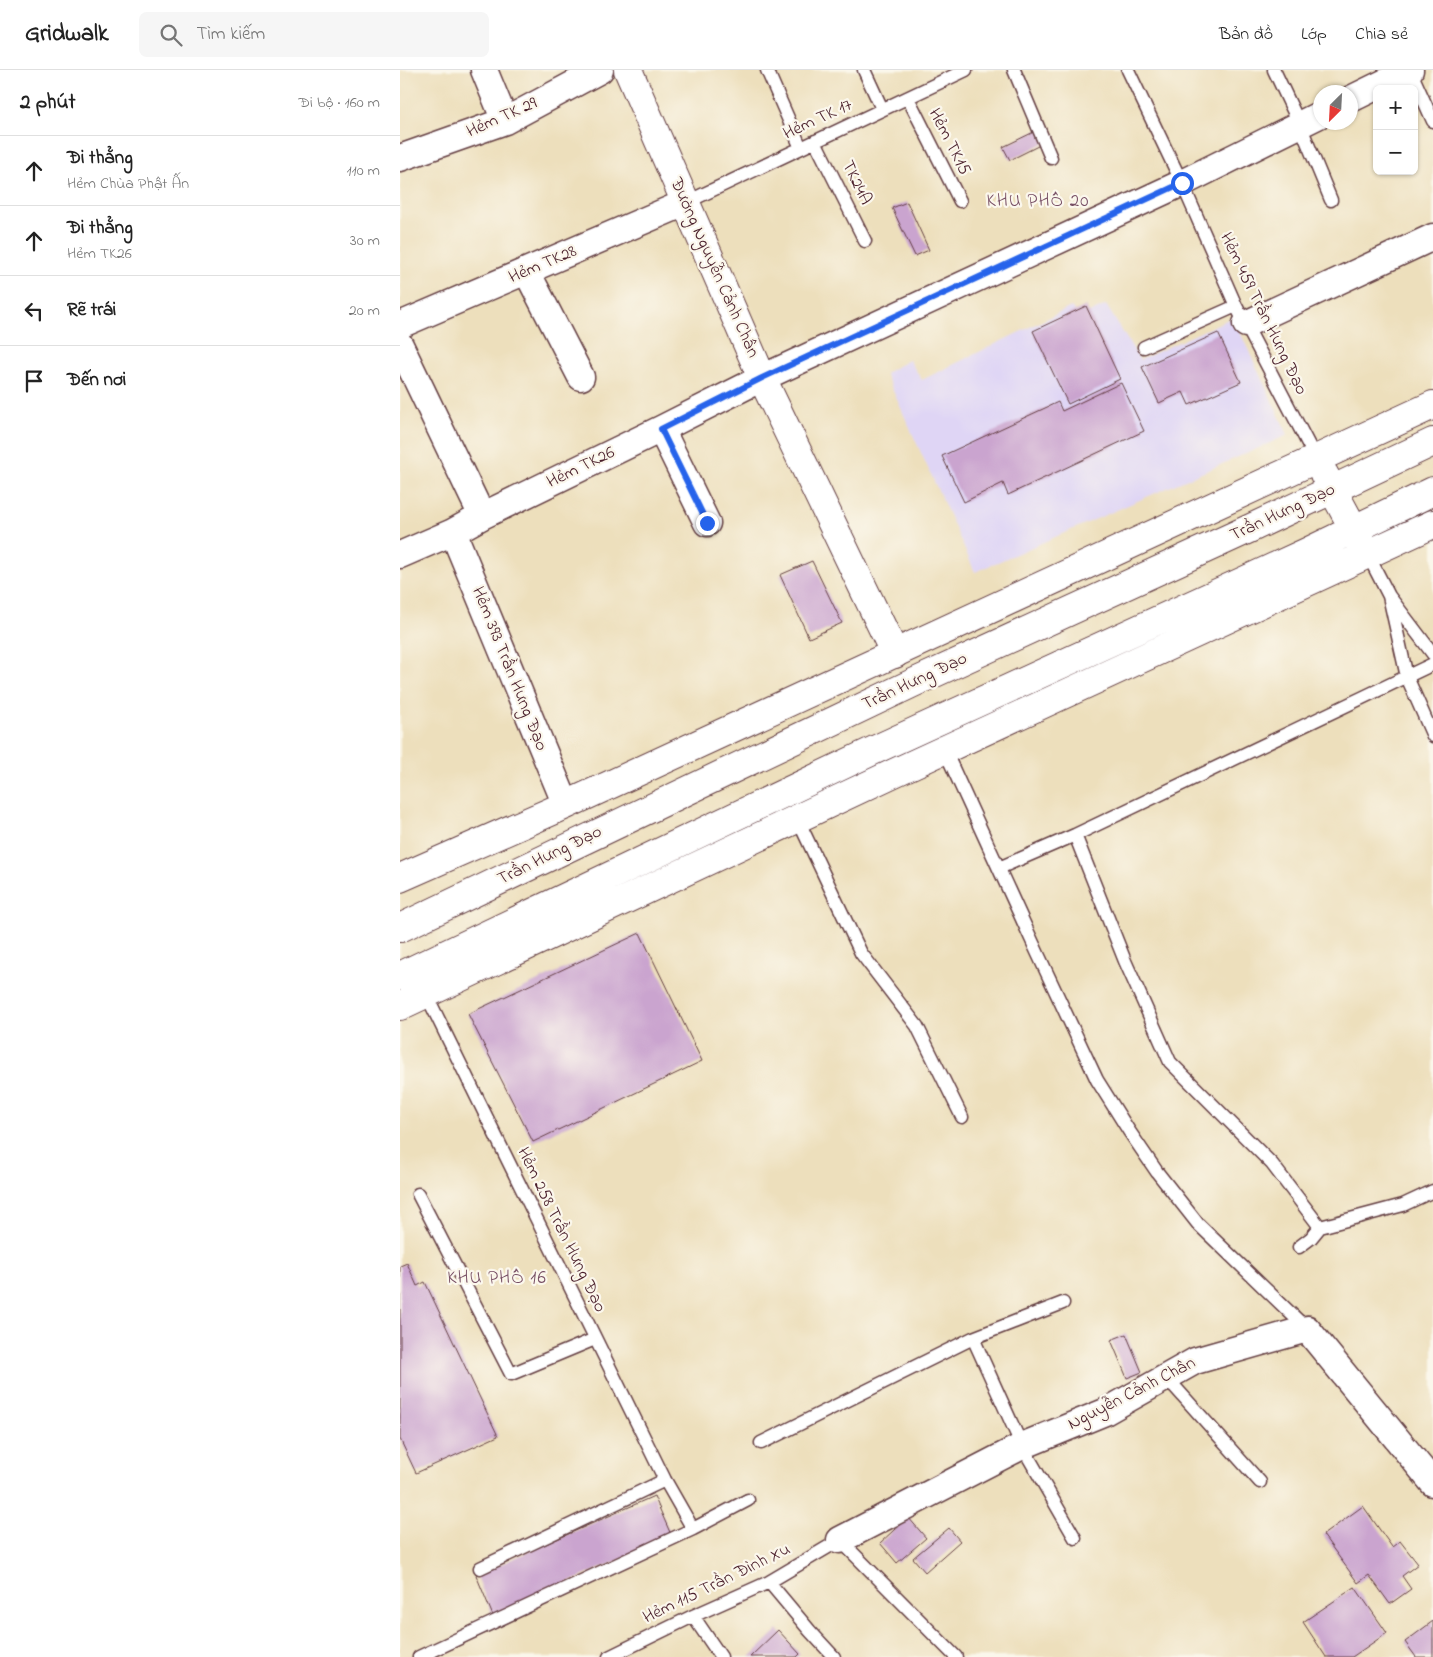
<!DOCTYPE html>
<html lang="vi">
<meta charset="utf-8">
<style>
:root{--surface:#fff;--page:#f6f6f6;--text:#222;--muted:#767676;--line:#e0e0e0}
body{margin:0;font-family:"Indie Flower",sans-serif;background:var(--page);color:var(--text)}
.controls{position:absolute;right:15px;top:15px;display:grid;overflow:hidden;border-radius:8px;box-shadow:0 1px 4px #0004}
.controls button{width:45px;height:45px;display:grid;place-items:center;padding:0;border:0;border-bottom:1px solid var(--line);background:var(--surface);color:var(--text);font:25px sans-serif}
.compass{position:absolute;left:913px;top:15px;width:45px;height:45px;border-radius:50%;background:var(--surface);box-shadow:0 1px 4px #0004;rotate:204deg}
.stop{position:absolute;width:15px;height:15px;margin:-11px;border:4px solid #2563eb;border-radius:50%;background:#fff}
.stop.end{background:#2563eb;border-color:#fff;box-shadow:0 1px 5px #0008}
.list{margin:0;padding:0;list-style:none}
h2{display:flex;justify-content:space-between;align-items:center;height:65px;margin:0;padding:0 20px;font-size:21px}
h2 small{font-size:16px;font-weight:400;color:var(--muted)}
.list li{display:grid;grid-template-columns:32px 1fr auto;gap:15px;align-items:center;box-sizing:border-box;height:70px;padding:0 20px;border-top:1px solid var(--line)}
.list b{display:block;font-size:19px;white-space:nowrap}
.list p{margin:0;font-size:16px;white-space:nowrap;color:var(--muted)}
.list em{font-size:16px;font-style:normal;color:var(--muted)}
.icon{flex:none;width:28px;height:28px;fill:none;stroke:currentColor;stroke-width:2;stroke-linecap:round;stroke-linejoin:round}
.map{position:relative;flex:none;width:1033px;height:1587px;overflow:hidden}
header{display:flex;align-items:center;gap:30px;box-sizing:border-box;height:70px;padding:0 25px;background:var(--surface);border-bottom:1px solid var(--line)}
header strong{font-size:24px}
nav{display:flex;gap:28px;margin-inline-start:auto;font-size:18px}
.search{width:350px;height:45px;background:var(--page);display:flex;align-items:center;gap:12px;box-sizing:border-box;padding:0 18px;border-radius:8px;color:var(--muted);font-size:19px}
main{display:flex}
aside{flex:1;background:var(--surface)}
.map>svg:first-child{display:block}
.built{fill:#dfd5f5}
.building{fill:#caa4cf}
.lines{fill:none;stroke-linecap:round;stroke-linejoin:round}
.lane-casing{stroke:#623c41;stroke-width:15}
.street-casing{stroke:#623c41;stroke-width:29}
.secondary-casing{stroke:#623c41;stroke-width:30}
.primary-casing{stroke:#623c41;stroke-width:30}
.lane{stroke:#fff;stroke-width:12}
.street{stroke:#fff;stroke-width:26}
.secondary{stroke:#fff;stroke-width:28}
.primary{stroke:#fff;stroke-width:28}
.route{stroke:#2563eb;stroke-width:6}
.labels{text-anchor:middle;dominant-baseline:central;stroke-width:4.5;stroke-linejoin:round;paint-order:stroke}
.street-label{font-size:18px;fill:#4a1f2b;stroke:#fbf7ec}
.neighbourhood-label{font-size:19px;letter-spacing:1px;fill:#774e64;stroke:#fbf7ec}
</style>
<header>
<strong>Gridwalk</strong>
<div class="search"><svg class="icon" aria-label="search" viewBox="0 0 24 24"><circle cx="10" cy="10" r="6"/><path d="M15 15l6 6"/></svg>Tìm kiếm</div>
<nav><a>Bản đồ</a><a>Lớp</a><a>Chia sẻ</a></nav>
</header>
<main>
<aside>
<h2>2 phút<small>Đi bộ · 160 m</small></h2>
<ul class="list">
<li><svg class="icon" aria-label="ahead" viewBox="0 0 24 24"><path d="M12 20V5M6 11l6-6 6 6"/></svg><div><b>Đi thẳng</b><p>Hẻm Chùa Phật Ấn</p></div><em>110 m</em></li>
<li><svg class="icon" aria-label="ahead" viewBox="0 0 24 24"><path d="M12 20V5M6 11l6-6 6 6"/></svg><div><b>Đi thẳng</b><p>Hẻm TK26</p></div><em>30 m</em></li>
<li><svg class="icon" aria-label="left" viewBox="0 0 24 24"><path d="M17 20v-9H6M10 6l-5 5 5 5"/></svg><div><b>Rẽ trái</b></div><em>20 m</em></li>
<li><svg class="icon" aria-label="arrive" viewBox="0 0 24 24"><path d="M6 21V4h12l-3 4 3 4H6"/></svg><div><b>Đến nơi</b></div></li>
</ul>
</aside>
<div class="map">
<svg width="1033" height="1587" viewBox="0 0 1033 1587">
<rect width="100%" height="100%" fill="#fbf7ec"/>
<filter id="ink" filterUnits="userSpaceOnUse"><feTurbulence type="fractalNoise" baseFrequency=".02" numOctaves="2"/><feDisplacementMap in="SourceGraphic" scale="10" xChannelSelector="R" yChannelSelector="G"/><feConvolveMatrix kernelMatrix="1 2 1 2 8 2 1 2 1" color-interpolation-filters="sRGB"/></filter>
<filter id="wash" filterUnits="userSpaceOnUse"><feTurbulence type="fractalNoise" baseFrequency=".0096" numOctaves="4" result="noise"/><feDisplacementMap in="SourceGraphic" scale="20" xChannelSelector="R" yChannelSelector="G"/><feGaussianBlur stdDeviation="1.12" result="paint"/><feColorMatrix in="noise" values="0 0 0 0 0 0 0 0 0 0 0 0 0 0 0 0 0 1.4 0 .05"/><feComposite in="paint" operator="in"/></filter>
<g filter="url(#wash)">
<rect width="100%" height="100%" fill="#eddfbc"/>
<path class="built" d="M706,235l34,55 93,-43 55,118 -313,137 -90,-199 24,-13 13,20 149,-73 10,10z"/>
<g id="blocks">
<path class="building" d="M640,59l6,13 -36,18 -7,-13z
M507,132l22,48 -14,6 -23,-48z
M686,236l34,73 -52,25 -35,-73z
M818,263l23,49 -52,23 -6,-13 -24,11 -17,-36z
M721,313l23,48 -136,64 -5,-12 -39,19 -22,-46 116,-54 4,9z
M412,491l30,62 -33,15 -29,-63z
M240,863l62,128 -169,81 -65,-128z
M7,1193l10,23 8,-4 73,154 -82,37 -16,-34v-173z
M726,1264l16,38 -15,6 -16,-38z
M254,1426l18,41 -179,79 -17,-41z
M963,1436l29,41 8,-6 18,23 -16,12 9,13 -21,15 -21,-29 -11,8 -35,-48z
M508,1447l18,21 -29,25 -17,-20z
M549,1458l11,13 -35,31 -12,-14z
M955,1517l32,46 -35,24h-26l-23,-35z
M1033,1551v36h-17l-11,-15z
M378,1560l22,24 -3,3h-47z"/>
</g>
</g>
<g filter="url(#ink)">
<use href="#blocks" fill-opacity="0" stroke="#623c41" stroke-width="1"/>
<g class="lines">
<g class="lane-casing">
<path id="lane" d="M367,0l34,78
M464,0l18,39
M614,0l37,88
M728,0l54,113 54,123 80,153
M874,0l26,55 31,75
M1010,0l23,51
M508,28l52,103
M415,71l50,100
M285,133l281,-133
M744,277l92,-41
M968,485l21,41 44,58
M989,526l18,81 26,59
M545,681l93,203 59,126 32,51 28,41 41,52 109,105
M398,750l63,133 56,73 45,91
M675,765l50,126 45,101 102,102 48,63
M599,798l76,-33 358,-171
M26,924l239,486 28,49
M18,1124l93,180 84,-35
M899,1177l12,-9 9,-11 83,-22 30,-14
M573,1268l49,108 53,92
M766,1307l94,105
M361,1373l212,-105 90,-35
M80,1498l185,-88
M369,1512l41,49 24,26
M293,1546l28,41
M19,1587l274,-128 55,-29
M209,1587l84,-41 76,-34 71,-42 116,117"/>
</g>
<g class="street-casing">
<path id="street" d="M84,0l21,51
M951,29l59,-29
M0,88l105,-37 95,-51
M127,202l54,105
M846,254l187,-87
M0,255l285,-122
M0,275l82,171
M261,359l46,94
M53,462l113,273
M0,485l53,-23 29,-16 179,-87 101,-51 420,-195 139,-69
M440,1470l182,-94 83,-34 90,-51 112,-32 126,154"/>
</g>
<g class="secondary-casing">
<path id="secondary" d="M228,0l134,308 133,276"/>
</g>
<g class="primary-casing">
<path id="primary" d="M924,404l39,72
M0,808l166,-73 867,-400
M0,858l513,-245 338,-155 182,-86
M0,906l483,-230 424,-194 126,-61
M0,936l496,-234 537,-248"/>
</g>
<use href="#lane" class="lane"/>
<use href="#street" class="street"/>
<use href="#secondary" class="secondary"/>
<use href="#primary" class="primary"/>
</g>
</g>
<g class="lines" filter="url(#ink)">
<path class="route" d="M307,453l-46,-94 101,-51 420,-195"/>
</g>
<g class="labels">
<g class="street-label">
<text transform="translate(102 48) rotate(-24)">Hẻm TK 29</text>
<text transform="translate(418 50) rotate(-25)">Hẻm TK 17</text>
<text transform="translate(549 72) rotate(63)">Hẻm TK15</text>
<text transform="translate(456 113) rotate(64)">TK24A</text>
<text transform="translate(143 195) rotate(-23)">Hẻm TK28</text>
<text transform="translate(314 198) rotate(66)">Đường Nguyễn Cảnh Chân</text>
<text transform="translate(863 244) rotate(64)">Hẻm 459 Trần Hưng Đạo</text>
<text transform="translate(181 398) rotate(-26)">Hẻm TK26</text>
<text transform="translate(883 443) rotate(-25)">Trần Hưng Đạo</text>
<text transform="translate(109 599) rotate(68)">Hẻm 393 Trần Hưng Ðạo</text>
<text transform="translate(515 612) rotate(-25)">Trần Hưng Đạo</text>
<text transform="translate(150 786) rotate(-26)">Trần Hưng Đạo</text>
<text transform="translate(161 1160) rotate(64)">Hẻm 258 Trần Hưng Đạo</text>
<text transform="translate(732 1324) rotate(-27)">Nguyễn Cảnh Chân</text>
<text transform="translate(317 1514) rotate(-26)">Hẻm 115 Trần Đình Xu</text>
</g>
<g class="neighbourhood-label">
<text x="638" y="131">KHU PHỐ 20</text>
<text x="97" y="1208">KHU PHỐ 16</text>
</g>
</g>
</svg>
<div class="controls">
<button>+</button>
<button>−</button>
</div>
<svg class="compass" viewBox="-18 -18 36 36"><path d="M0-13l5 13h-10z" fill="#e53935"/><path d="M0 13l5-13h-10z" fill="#767676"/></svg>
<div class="stop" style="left:782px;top:113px"></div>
<div class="stop end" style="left:307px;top:453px"></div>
</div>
</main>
